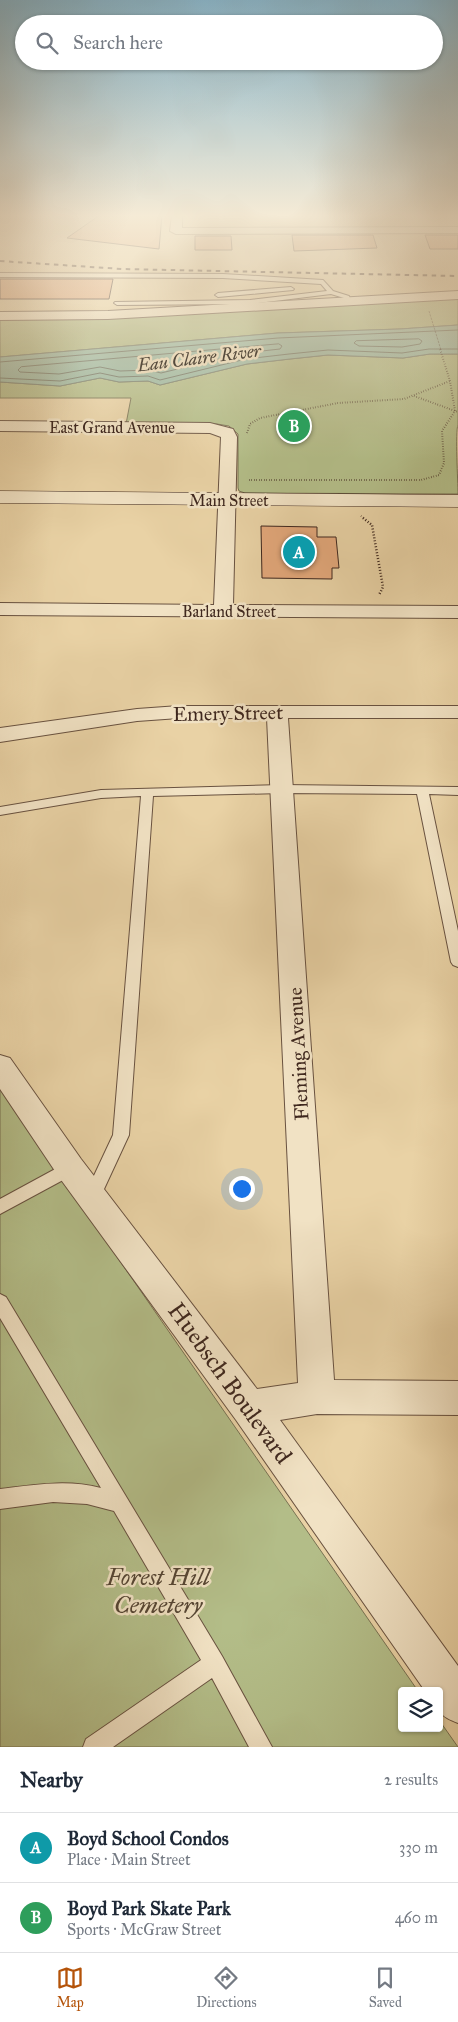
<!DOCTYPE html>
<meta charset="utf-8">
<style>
:root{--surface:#fff;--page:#f2f2f3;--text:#1f2937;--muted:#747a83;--line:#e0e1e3;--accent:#b45309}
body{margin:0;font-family:"IM FELL Great Primer",serif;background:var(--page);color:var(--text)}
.controls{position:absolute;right:15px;bottom:15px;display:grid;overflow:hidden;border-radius:5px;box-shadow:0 1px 4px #0004}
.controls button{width:45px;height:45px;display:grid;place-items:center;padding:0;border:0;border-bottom:1px solid var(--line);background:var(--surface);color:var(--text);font:25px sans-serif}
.you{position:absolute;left:241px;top:1188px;width:18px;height:18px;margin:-12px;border:4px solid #fff;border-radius:50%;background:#1a73e8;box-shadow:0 0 0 8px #1a73e833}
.badge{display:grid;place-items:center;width:32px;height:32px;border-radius:50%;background:var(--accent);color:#fff;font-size:16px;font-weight:700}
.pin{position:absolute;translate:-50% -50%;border:2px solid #fff;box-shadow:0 1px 5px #0006}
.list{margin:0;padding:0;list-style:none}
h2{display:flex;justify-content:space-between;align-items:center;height:65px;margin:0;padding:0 20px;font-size:21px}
h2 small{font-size:16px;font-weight:400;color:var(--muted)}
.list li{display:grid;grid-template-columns:32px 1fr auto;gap:15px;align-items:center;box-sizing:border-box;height:70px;padding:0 20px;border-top:1px solid var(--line)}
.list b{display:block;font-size:19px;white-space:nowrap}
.list p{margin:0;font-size:16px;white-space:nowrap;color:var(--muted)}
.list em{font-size:16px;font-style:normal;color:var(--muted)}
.icon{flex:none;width:28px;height:28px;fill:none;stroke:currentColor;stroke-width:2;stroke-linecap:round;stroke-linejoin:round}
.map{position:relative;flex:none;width:458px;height:1747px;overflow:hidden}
.search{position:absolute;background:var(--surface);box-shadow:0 1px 4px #0004;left:15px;right:15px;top:15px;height:55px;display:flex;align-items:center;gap:12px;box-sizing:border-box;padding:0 18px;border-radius:28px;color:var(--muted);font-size:19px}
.sheet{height:205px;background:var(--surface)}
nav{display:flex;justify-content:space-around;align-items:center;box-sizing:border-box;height:70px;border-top:1px solid var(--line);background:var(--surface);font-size:14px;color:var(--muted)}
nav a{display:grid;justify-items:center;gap:2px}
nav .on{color:var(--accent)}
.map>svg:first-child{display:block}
.green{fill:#b3bd88;stroke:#787253}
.water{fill:#98b8a2;stroke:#747e6d}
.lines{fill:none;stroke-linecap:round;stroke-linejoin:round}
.shore{stroke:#6b7060;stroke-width:1}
.building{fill:#e3a87b;stroke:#3e271e}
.lane-casing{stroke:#695240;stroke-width:2}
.street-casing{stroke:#695240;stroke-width:2}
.secondary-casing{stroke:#3e271e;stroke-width:1}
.path-far2{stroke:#3e271e;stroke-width:1;stroke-dasharray:0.5 1;stroke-linecap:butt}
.path-far1{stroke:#3e271e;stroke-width:2;stroke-dasharray:0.5 2;stroke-linecap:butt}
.path{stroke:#3e271e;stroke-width:2.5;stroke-dasharray:1 2;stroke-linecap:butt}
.lane{fill:#f1e2c4;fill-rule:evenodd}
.street{fill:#f1e2c4;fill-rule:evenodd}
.secondary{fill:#f1e2c4;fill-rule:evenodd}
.rail{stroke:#3e271e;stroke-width:2;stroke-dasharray:4.5 4.5;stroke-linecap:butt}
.labels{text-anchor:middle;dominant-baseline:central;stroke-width:5;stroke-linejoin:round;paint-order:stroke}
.far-street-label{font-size:16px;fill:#3e271e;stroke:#f1e2c4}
.far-water-label{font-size:18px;font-style:italic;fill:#544b3f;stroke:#f1e2c4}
.street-label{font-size:20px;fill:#3e271e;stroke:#f1e2c4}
.near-street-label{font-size:24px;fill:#3e271e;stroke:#f1e2c4}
.near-park-label{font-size:24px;font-style:italic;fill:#554533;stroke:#f1e2c4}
</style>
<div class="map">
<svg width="458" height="1747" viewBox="0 0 458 1747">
<rect width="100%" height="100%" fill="#e9d2a5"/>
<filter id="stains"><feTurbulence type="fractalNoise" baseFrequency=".004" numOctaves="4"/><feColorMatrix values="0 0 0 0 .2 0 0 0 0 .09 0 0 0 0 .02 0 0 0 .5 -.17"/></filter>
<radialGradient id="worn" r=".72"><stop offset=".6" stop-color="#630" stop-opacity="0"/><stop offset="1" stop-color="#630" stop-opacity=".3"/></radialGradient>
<path class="green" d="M458,298v27l-58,4 -122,4 -278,24v-38z
M430,354h28v71c-3,6 0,57 0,69l-213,-1 -6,-2 -1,-3v-54l-9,-8 -12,-2h-91l5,-26h-131v-16l60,4 40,-8 19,4 29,-1 12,4 87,-21 43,-5 38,-4 75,3z
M0,1088l418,603h-16v37h37v-8l19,27h-458z"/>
<path class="water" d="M458,325v29h-28l-27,4 -75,-3 -38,4 -43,5 -87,21 -12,-4 -29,1 -19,-4 -40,8 -60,-4v-25l278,-24 122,-4z"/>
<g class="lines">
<path class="shore" d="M419,339l3,2 -2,3 -18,3 -43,-1 -5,-3 2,-2z
M279,344l3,2 -2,3 -36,4 -83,20 -12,-3 -29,1 -20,-4 -41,7 -39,-2 -2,-2 3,-3z
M0,362l278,-24 180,-8
M0,378l60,3 40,-8 19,4 29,-1 12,4 86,-21 43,-5 39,-4 74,3 27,-4h29"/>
</g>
<path class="building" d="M100,215h62l-3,34 -92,-11z
M292,235h81l4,13 -83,3z
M425,235h33v14h-28z
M195,236h36l1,14h-37z
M0,279h113l-4,20h-109z
M261,526l56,1v10h19l3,31h-7v11l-70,-1z"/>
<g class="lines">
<g class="lane-casing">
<path id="lane" d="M0,273l223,1 100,6 10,11 16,5 2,5 -5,1 -2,-4 -13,-4 -81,10 -133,1 -3,-2 1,-1 135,-2 77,-9 -6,-7 -98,-6 -223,-1z
M291,287l3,2 -1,1 -75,7 -3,-2 3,-2z
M282,785l176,2v8l-29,-1 29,137v36l-5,-2 -2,-3 -34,-168 -135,-1 -129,3 -24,339 -31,67 -6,2 -6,-2 -2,-5 29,-62 28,-339 -40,2 -101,17v-8l101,-17z
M70,1161l6,2 2,5 -2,5 -76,41v-15z
M0,1294l6,3 216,359 50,91h-23l-37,-69 -99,69h-30l3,-8 115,-79 -87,-149 -27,-7 -34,-2 -53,7v-20c34,-4 67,-10 101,-1l-101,-170z"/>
</g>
<g class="street-casing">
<path id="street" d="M172,215h10v13l276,-1v6l-282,1 -6,-3z
M458,291v8l-350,20 -108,1v-8l108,-1z
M0,421l210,2 23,6 4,8 -4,168 225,1v12l-458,-3v-12l214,2 7,-168 -11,-4 -210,-2z
M179,706h279v12h-170l46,662 124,1v34l-141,-1 -37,6 178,246v57c-21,-8 -19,-11 -19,-32h-14l-189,-271 -177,-243 -59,-88v-34l10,3 71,101 176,230 41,-6 -31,-665h-88l-42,3 -137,21v-14l137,-19z"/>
</g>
<g class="secondary-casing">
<path id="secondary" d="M0,491l458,4v12l-458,-4z"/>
</g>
<path class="path-far2" d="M429,311l12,39"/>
<path class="path-far1" d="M414,396l44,16
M247,433l3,-9 10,-6 78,-15 66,-4 46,-18
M249,480h172l18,-5 5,-12 -2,-32 13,-20 -5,-30 -10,-32
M361,516l4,3"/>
<path class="path" d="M363,518l9,7 11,62 -4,8"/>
<use href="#lane" class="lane"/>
<use href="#street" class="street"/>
<use href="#secondary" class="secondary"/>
<path class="rail" d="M0,261l122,8 336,7"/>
</g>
<linearGradient id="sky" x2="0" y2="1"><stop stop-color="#88b6cc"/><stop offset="0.47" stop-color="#f5ebd6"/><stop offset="1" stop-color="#f5ebd6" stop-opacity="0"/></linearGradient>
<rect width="458" height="459" fill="url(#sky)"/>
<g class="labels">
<g class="far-street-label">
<text x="112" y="427">East Grand Avenue</text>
<text x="229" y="500">Main Street</text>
<text x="229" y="611">Barland Street</text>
</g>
<g class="far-water-label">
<text transform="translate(199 358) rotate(-7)">Eau Claire River</text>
</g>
<g class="street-label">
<text transform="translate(228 713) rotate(-1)">Emery Street</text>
<text transform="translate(298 1054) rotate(-93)">Fleming Avenue</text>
</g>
<g class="near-street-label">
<text transform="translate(230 1383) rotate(54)">Huebsch Boulevard</text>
</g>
<g class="near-park-label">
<text x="158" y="1577">Forest Hill<tspan x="158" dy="28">Cemetery</tspan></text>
</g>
</g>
<rect width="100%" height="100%" filter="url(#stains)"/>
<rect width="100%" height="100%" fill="url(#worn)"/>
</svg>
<div class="controls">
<button><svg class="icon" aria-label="layers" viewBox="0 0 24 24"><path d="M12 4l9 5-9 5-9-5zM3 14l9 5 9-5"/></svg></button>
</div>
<div class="you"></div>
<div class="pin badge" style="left:299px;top:552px;background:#0f9aa8">A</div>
<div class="pin badge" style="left:294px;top:426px;background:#2e9e5b">B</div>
<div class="search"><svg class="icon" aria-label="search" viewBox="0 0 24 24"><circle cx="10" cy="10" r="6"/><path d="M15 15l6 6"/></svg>Search here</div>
</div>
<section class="sheet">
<h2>Nearby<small>2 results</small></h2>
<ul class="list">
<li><span class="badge" style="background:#0f9aa8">A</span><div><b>Boyd School Condos</b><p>Place · Main Street</p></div><em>330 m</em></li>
<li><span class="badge" style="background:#2e9e5b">B</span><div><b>Boyd Park Skate Park</b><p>Sports · McGraw Street</p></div><em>460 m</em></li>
</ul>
</section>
<nav>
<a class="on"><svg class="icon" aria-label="map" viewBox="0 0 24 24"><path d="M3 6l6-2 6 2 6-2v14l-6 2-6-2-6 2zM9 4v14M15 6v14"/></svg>Map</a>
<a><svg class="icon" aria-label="directions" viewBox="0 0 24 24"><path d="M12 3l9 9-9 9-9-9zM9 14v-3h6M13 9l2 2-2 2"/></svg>Directions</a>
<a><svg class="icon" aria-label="saved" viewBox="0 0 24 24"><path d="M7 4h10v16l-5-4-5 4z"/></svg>Saved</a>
</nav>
